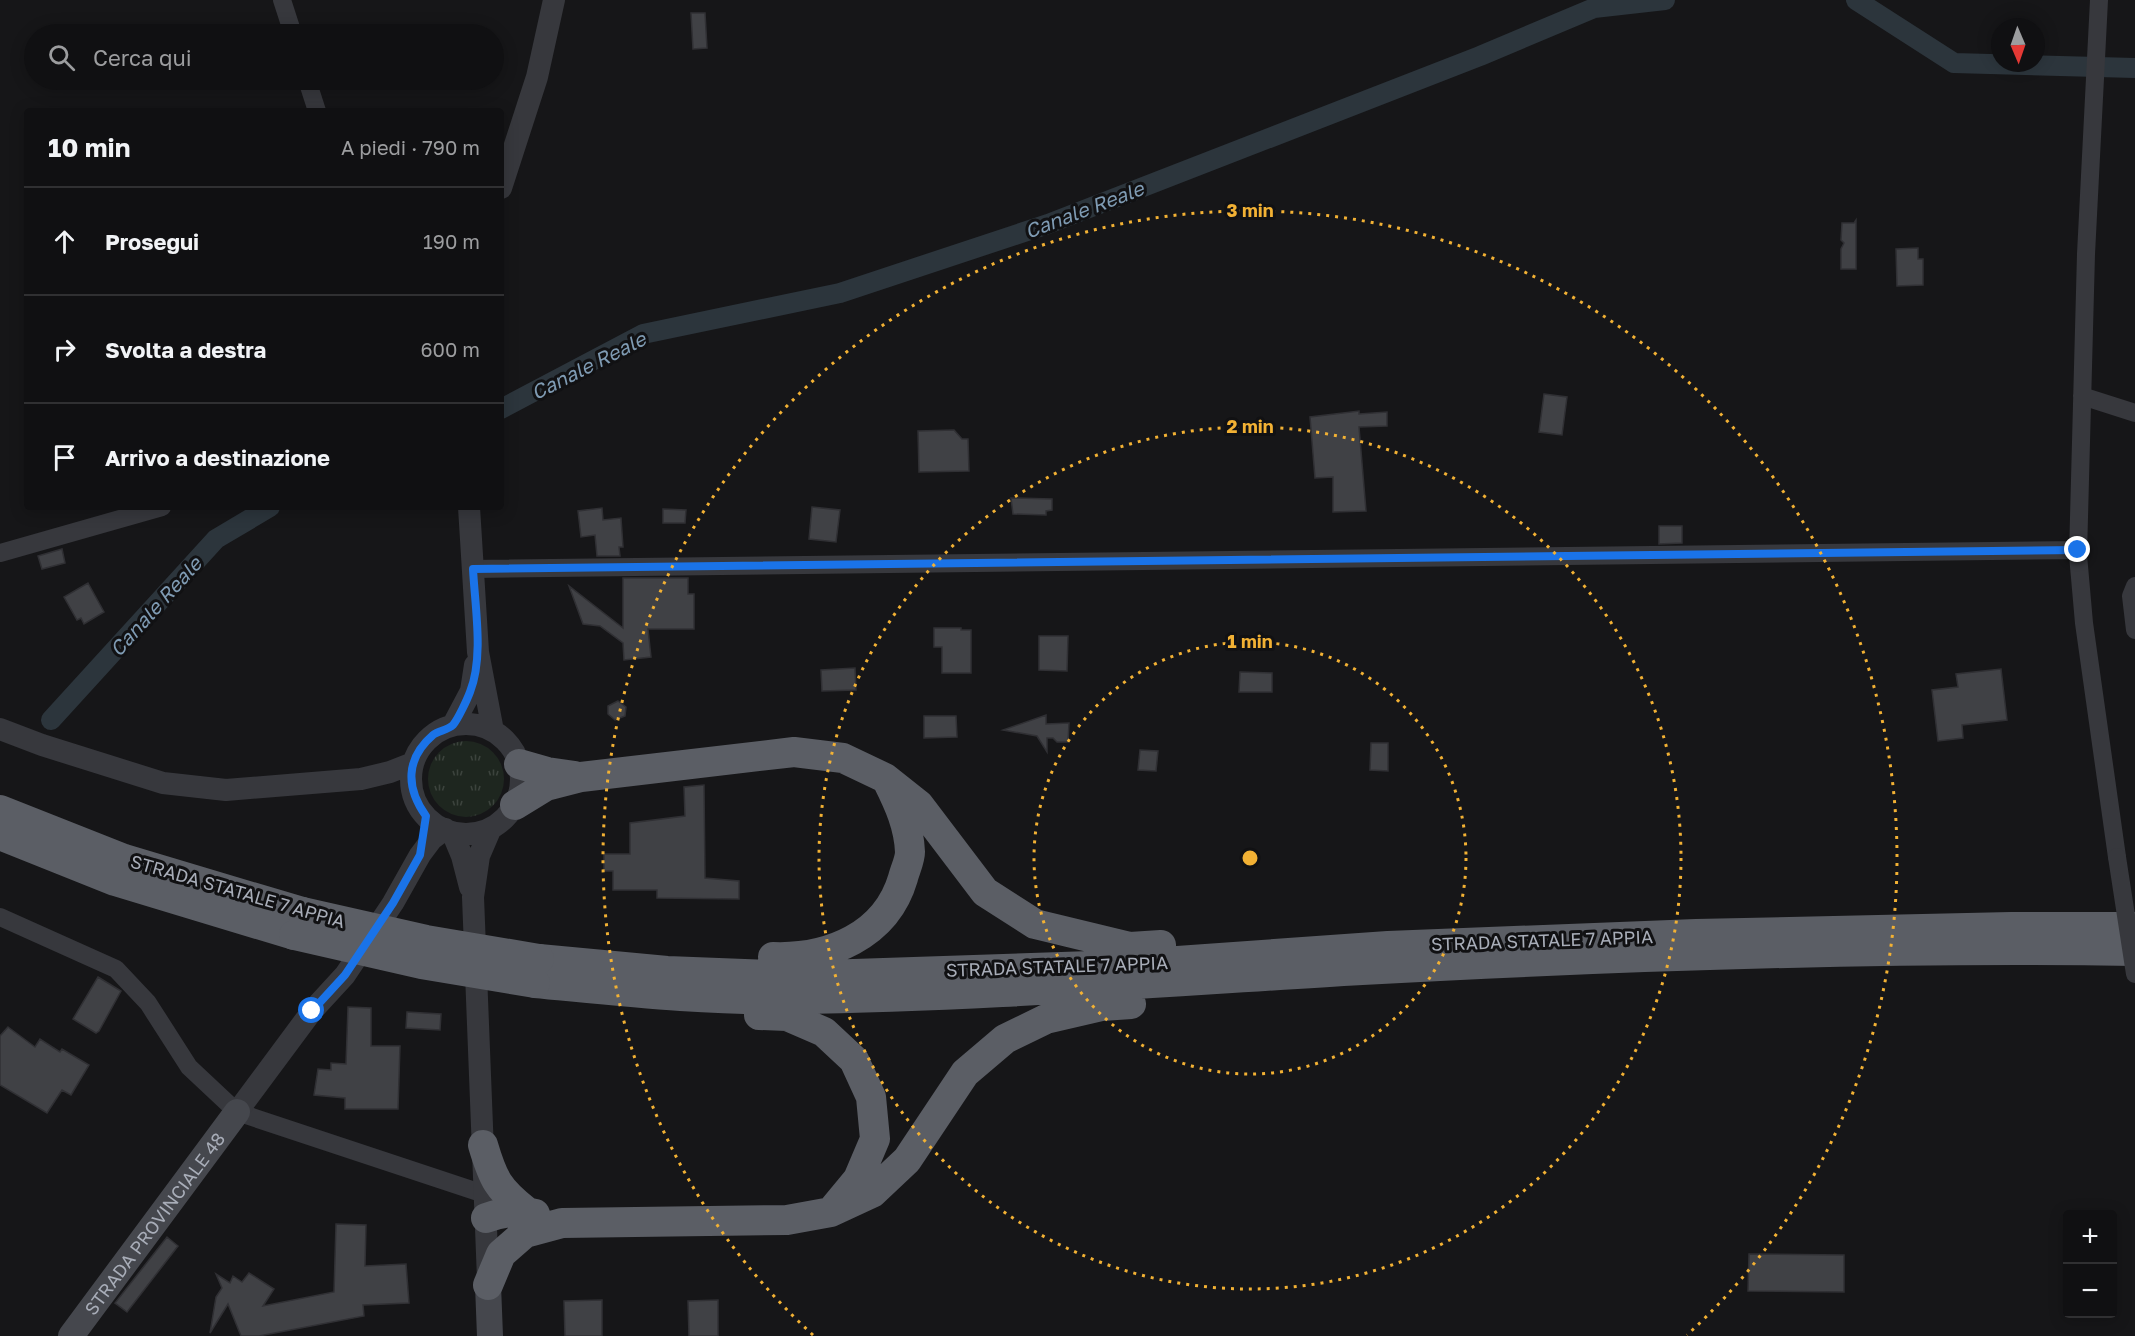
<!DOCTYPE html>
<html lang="it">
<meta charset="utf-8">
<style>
:root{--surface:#101012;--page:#1e1e20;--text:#f1f3f6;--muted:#9c9d9f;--line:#303032}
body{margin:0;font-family:"Golos Text",sans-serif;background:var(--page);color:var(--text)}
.controls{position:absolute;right:18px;bottom:18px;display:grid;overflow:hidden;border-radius:6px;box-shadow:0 3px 15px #0003}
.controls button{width:54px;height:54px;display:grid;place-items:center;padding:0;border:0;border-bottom:2px solid var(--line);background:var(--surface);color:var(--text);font:30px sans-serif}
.compass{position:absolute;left:1991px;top:18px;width:54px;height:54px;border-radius:50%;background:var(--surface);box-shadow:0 3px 15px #0003;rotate:178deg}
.stop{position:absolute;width:18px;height:18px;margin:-14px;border:4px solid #1a73e8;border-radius:50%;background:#fff}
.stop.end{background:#1a73e8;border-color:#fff;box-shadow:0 2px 6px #0008}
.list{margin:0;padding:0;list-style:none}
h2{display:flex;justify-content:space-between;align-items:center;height:78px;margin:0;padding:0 24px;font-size:26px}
h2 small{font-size:20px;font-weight:400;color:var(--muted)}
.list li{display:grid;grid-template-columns:39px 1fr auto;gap:18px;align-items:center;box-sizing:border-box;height:108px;padding:0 24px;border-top:2px solid var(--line)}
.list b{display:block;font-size:22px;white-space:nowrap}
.list em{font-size:20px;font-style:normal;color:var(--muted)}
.icon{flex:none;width:33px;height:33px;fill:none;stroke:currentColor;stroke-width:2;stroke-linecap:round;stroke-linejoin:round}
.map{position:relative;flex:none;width:2135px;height:1336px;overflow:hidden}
.search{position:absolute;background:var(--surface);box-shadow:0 3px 15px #0003;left:24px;top:24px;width:480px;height:66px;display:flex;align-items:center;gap:15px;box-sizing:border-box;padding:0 21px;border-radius:33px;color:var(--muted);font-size:22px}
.panel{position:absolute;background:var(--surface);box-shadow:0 3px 15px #0003;left:24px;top:108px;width:480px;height:402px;border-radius:6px}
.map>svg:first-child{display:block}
.grass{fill:url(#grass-tufts)}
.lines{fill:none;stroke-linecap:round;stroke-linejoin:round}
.canal{stroke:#2c353c;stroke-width:20}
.building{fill:#404145;stroke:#303034;stroke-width:1.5}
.minor{stroke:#37383d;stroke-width:18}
.tertiary{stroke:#37383d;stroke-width:22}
.secondary{stroke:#45474d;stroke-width:26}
.trunk{stroke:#5b5e65;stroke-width:30}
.minor-bridge{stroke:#37383d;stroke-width:18}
.trunk-bridge{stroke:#5b5e65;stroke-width:30}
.route{stroke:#1a73e8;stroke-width:8}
.ring{fill:none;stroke:#f2b134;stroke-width:3;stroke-dasharray:3 6}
.labels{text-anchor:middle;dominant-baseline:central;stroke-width:6;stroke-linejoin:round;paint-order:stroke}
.street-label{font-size:18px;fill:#a8adb8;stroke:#111113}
.water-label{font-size:20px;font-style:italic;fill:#7f9bb3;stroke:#111113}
.centre{fill:#f2b134;stroke:#111113;stroke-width:3}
.ring-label{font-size:18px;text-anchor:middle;font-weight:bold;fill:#f2b134;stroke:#111113;stroke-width:6;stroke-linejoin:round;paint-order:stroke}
</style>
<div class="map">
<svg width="2135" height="1336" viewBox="0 0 2135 1336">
<defs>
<pattern id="grass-tufts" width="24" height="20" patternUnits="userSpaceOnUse" patternTransform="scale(1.5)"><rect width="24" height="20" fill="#1e261f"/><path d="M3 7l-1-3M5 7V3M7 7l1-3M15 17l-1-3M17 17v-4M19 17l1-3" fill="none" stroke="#3c433d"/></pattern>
</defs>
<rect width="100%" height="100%" fill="#161618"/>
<path class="grass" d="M428 779a38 38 0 1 1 76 0a38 38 0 1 1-76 0Z"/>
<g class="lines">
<path class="canal" d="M1856,0l98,63 181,5
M501,409l142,-75 197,-41 208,-69 432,-168 114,-48 71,-8
M51,720l165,-181 54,-32"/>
</g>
<path class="building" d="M691,13h14l2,35 -14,1z
M1856,220v49h-15v-20l3,-6 -3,-3 1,-17h12z
M1918,248v11h5v26l-26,1 -1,-37z
M1544,394l23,3 -5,38 -23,-3z
M1359,411v3l28,-2v14l-28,1 7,84 -33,1v-35l-18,1 -5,-61z
M954,430l8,9h6l1,32 -50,1 -1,-41z
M1011,498l41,1v11l-6,1v4l-33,-1z
M812,507l28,3 -4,32 -27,-3z
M602,508l1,12 18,-2 2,29h-4l1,9h-23l-2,-21 -14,2 -3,-26z
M663,509l23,1 -1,13h-22z
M1659,526h23v17l-23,1z
M62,549l3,14 -23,6 -4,-13z
M623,578h65v16h6v35h-46l3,28 -27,3 -1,-17 -23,-17 -17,-2 -14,-38 54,42z
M88,583l16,29 -20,12 -3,-6 -4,2 -13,-23z
M934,628h27v2h10v43h-29v-26h-8z
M1039,636h29l-1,35 -28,-1z
M855,668l1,22 -34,1 -1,-21z
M2001,669l6,51 -45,5 1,13 -25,3 -6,-51 26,-3 -2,-13z
M1240,672l32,1v19h-33z
M618,701l8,6 -1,9 -10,4 -7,-6v-8z
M1046,715v9l23,-1 -1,19h-11l-4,-4h-6v14l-10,-16 -34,-6z
M924,716h32l1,21 -33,1z
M1371,743h17v28l-18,-1z
M1140,750l18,1 -2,20 -18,-1z
M704,785l1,93 34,3v18l-82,-1v-8h-44v-19h-9v-17h26v-31l55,-7 -1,-29z
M98,977l23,14 -22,40 -3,2 -23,-14z
M348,1007l23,1v38h29l-2,63h-53v-11l-31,-3 4,-26 13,1v-7l15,1z
M407,1012l34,2 -1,16 -34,-2z
M8,1027l27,20 5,-8 20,13 2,-3 27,16 -18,30 -9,-5 -15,23 -47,-28v-49z
M336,1224l30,1 -1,41 41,-2 3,39 -46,2 1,11 -105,20h-18l-13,-32 -18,29 6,-36 6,-9 -6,-14 14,9 3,-7 9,6 7,-9 25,16 -11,17 71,-14z
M167,1237l11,9 -51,66 -12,-9z
M1749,1254l95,1v37l-96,-1z
M602,1300v36h-37l-1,-35z
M718,1300v36h-29l-1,-35z"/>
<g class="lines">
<path class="minor" d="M282,0l11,34
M2099,0l-13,254 -8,301 6,68 33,234
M307,80l10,31
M2082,396l53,17
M0,553l162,-46
M473,569l1605,-19
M2135,586l-4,10 4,34
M0,917l116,52 32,34 41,64 48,45 247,82"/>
<path class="tertiary" d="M501,188l36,-111 17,-77
M469,507l9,145 15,79
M411 779a55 55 0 1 1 110 0a55 55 0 1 1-110 0Z
M453,725l18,-34 4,-26
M0,729l42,16 121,38 63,7 135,-11 29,-7 23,-9
M452,832l10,24 8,31
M237,1112l75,-101 33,-36 48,-72 27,-48 12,-16 13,-10
M488,1279l-15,-382 6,-41 12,-28"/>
<g class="secondary">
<path d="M488,1285l2,51"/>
<path id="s1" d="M71,1336l166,-224"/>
</g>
<path class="trunk" d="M519,764l28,8 28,4
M515,805l31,-19 35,-9 213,-25 49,6 42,20 34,27 66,87 50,32 95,23 31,-2
M0,810l124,49 178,53
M0,835l115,46 179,54
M773,957c56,2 113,-21 130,-79 2,-8 7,-18 7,-26 -1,-26 -11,-48 -22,-70
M539,959l128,12 127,5 327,-11 267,-19 308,-12 315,-7h124
M535,983c85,8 171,18 257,16 190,-2 380,-18 570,-29 257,-14 516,-23 773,-19
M759,1015l28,1 37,16 30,28 17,37 4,42 -17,40 -24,29
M483,1145c10,34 15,44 43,66
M486,1218c16,-6 32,-9 49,-4
M488,1285l13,-31 24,-21 37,-10 225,-3 44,-8 41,-19 35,-33 58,-87 40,-34 41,-20 56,-13 29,-2"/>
<path class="minor-bridge" d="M2117,857l18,117"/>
<path class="trunk-bridge" d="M302,912l124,28 113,19
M294,935l127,29 114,19"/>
</g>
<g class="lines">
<path class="route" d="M312,1011l33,-36 48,-72 27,-48 6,-39c-20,-28 -21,-57 7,-81 5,-4 15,-5 20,-10 5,-6 14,-25 17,-33 14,-35 5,-85 3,-123l1605,-19"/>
</g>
<g class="ring">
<circle cx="1250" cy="858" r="216"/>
<circle cx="1250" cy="858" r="431"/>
<path d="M813 1335A647 647 0 1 1 1687 1335"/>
</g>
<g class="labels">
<g class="street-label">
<text transform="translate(238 891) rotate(16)">STRADA STATALE 7 APPIA</text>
<text transform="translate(1542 940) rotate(-2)">STRADA STATALE 7 APPIA</text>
<text transform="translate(1057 966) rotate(-2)">STRADA STATALE 7 APPIA</text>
<text stroke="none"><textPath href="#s1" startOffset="140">STRADA PROVINCIALE 48</textPath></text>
</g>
<g class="water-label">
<text transform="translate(1084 209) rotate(-21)">Canale Reale</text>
<text transform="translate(588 365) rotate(-27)">Canale Reale</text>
<text transform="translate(155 606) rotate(-48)">Canale Reale</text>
</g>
</g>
<circle cx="1250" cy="858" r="9" class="centre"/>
<g class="ring-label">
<text x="1250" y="217">3 min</text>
<text x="1250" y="433">2 min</text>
<text x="1250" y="648">1 min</text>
</g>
</svg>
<div class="controls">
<button>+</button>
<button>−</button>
</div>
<svg class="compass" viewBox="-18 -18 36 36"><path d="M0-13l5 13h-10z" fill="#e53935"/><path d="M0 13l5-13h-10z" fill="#9c9d9f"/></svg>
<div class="stop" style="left:312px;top:1011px"></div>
<div class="stop end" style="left:2078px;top:550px"></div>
<div class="search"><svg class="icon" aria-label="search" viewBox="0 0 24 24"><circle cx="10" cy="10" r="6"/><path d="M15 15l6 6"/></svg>Cerca qui</div>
<section class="panel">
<h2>10 min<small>A piedi · 790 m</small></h2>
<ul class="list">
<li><svg class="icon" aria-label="ahead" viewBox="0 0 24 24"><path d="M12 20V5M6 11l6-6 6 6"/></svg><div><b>Prosegui</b></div><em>190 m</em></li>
<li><svg class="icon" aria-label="right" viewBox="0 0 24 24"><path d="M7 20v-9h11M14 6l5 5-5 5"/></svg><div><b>Svolta a destra</b></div><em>600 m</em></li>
<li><svg class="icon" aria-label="arrive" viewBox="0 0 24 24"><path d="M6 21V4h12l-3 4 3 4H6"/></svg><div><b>Arrivo a destinazione</b></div></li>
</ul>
</section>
</div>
